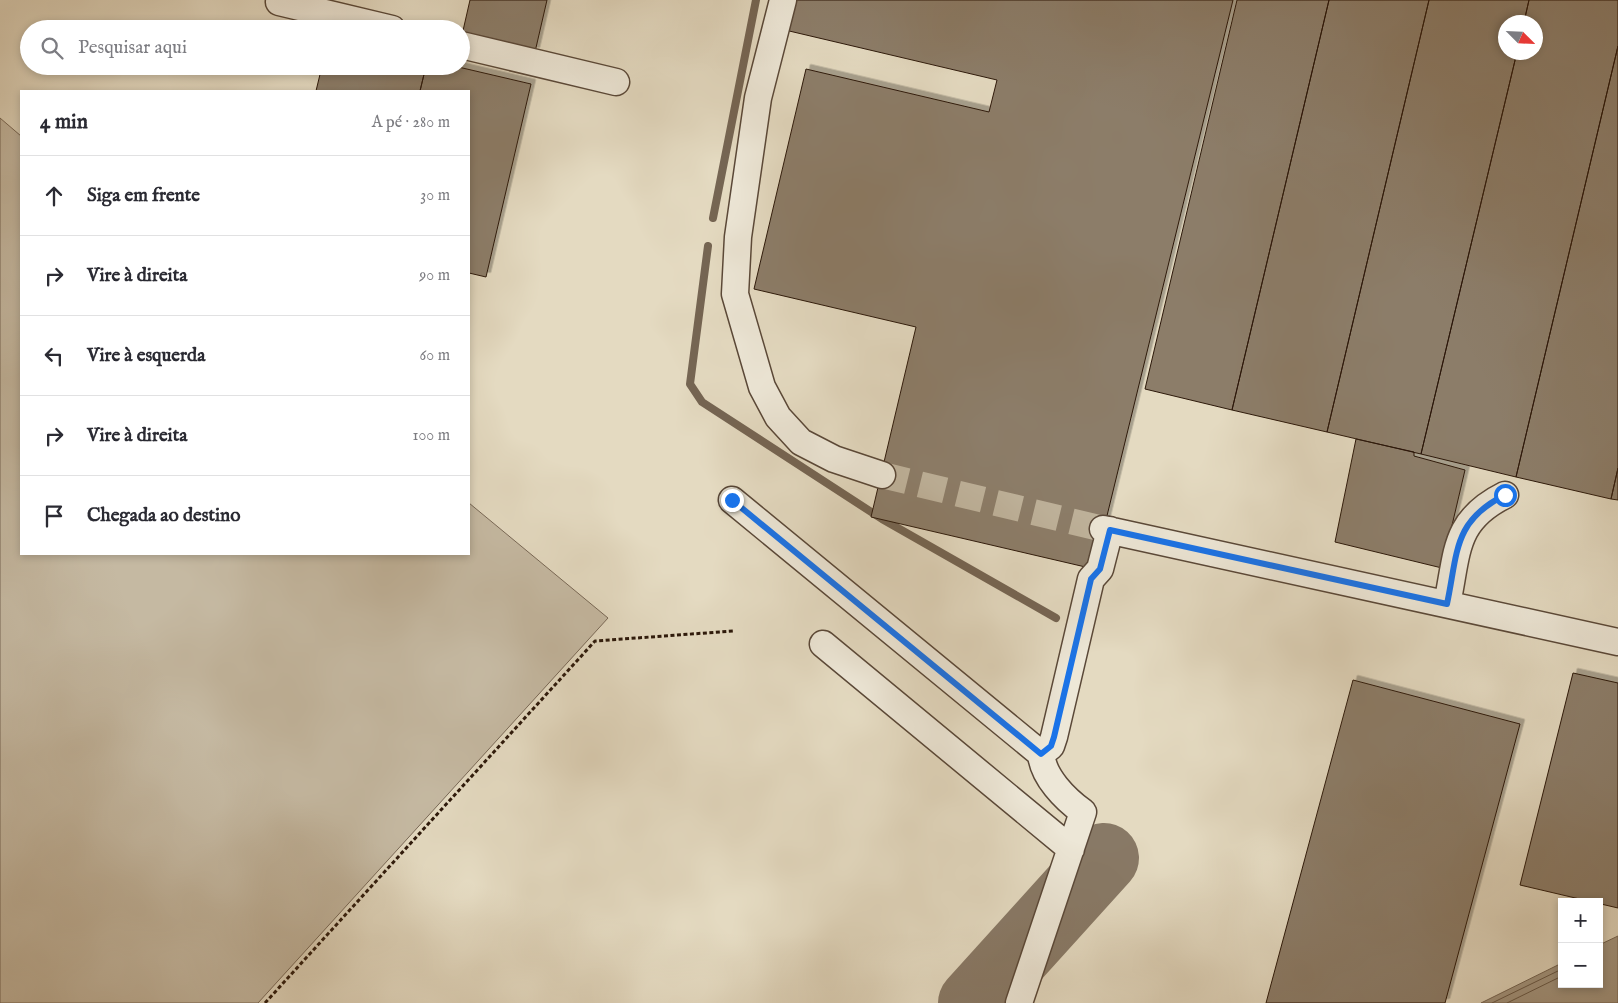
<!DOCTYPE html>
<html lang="pt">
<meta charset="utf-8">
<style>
:root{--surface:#fff;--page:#f7f7f7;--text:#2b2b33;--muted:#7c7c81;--line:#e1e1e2}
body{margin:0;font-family:"IM FELL English",serif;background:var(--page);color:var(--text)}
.controls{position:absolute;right:15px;bottom:15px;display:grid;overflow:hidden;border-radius:0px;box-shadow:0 2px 8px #0003}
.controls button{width:45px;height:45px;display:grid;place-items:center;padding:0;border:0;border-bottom:1px solid var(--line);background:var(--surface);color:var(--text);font:25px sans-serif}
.compass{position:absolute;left:1498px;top:15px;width:45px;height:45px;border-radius:50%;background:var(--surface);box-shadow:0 2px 8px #0003;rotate:114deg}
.stop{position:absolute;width:15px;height:15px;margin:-11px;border:4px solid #1a73e8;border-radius:50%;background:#fff}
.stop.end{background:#1a73e8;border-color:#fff;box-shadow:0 1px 5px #0008}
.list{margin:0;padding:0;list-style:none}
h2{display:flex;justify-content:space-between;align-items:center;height:65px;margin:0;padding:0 20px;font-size:21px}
h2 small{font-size:16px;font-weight:400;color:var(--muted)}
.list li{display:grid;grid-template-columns:32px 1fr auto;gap:15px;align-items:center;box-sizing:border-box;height:80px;padding:0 20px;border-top:1px solid var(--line)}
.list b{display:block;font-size:19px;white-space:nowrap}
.list em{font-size:16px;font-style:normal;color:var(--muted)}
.icon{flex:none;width:28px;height:28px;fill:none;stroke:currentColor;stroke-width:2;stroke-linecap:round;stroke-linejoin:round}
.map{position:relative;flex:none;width:1618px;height:1003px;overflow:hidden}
.search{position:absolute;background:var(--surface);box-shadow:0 2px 8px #0003;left:20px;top:20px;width:450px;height:55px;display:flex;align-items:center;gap:12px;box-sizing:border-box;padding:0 18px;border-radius:28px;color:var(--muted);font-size:19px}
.panel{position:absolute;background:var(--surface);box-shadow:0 2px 8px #0003;left:20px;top:90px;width:450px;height:465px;border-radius:0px}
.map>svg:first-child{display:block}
.green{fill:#c5b9a2;stroke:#786856}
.water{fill:#a59883;stroke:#756553}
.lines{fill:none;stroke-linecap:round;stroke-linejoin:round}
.shore{stroke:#685846;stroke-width:1}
.stream{stroke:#756553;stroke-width:8}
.taxiway{stroke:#887966;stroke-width:70}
.building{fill:#8c7d69;stroke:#2c180a;filter:url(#shadow)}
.minor-tunnel{stroke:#bfb39c;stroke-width:26;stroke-dasharray:26 13;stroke-linecap:butt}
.minor-casing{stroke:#5a4838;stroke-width:29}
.path{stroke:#2c180a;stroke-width:3;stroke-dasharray:4 2.5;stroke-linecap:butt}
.minor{stroke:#ede7d7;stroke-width:26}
.route{stroke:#1a73e8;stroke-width:6}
</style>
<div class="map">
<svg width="1618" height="1003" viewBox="0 0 1618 1003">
<defs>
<filter id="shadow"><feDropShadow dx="4.5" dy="-4.5" stdDeviation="0" flood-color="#0004"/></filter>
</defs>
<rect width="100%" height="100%" fill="#e4dac1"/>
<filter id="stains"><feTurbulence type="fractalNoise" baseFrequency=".004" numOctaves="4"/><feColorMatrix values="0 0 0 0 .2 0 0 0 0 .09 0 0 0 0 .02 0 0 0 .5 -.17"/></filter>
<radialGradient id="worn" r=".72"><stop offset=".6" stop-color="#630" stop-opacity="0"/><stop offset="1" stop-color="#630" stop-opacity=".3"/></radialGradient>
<path class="green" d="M0,118l21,18v418h448v-51l139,115 -350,385h-258z"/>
<path class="water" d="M1618,936v67h-137l81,-40v21h37v-39z"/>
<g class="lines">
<path class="shore" d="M1492,1003l70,-34
M1507,1003l55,-27"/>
<path class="stream" d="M713,218l43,-218
M708,246l-18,138 12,18 180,117 174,99"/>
<path class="taxiway" d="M973,1003l131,-145"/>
</g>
<path class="building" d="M470,0h77l-12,52 -73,-17z
M792,0h441l-139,569 -223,-52 45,-190 -162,-38 52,-220 183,43 8,-32 -212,-50z
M1237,0h92l-97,410 -87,-21z
M1329,0h100l-102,432 -95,-22z
M1429,0h100l-5,22h-18v30h11l-96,402 -94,-22z
M1529,0h89v46l-102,431 -95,-23 96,-402h19v-30h-12z
M1618,46v422l-7,31 -95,-22z
M322,66h104l-6,25h-104z
M426,66h28l77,18 -45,193 -17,-4v-182h-49z
M1356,439l58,13v4l51,14 -23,98 -107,-26z
M1618,468v32l-7,-1z
M1573,673l45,10v225l-98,-23z
M1353,680l167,44 -75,279h-179z"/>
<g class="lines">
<path class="minor-tunnel" d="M882,475l221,54"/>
<g class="minor-casing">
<path id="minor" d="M783,0l-25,98 -20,139 -3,57 27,93 16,30 23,25 33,17 48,16
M279,2l113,27
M461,45l155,37
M732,500l309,254
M1103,529l515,113
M1447,604c11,-52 6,-83 58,-109
M823,644l248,205
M1019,1003l64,-191c-18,-13 -40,-35 -42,-58l10,-8 3,-9 37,-158 9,-10 10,-39"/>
</g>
<path class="path" d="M265,1003l330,-362 138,-10"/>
<use href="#minor" class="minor"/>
</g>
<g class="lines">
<path class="route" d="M732,500l309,254 10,-8 3,-9 37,-158 9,-10 10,-39 337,74c11,-52 6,-83 58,-109"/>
</g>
<rect width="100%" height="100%" filter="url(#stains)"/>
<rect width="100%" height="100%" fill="url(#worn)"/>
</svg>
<div class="controls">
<button>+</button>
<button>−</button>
</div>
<svg class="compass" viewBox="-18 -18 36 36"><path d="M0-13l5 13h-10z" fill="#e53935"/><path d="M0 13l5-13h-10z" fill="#7c7c81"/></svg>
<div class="stop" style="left:1505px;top:495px"></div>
<div class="stop end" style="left:732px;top:500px"></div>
<div class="search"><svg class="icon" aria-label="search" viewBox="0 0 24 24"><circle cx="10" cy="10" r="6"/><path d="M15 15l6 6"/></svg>Pesquisar aqui</div>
<section class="panel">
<h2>4 min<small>A pé · 280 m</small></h2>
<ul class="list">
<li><svg class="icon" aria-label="ahead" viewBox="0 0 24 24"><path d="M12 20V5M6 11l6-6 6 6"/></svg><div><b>Siga em frente</b></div><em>30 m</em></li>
<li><svg class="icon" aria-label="right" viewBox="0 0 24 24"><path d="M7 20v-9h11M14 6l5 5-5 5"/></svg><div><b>Vire à direita</b></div><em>90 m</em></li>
<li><svg class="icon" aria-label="left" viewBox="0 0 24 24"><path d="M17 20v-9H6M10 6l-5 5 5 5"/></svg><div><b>Vire à esquerda</b></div><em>60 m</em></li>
<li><svg class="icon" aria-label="right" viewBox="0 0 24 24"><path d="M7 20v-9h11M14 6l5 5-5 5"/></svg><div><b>Vire à direita</b></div><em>100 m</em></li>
<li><svg class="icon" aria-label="arrive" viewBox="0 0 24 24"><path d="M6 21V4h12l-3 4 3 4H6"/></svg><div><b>Chegada ao destino</b></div></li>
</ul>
</section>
</div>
